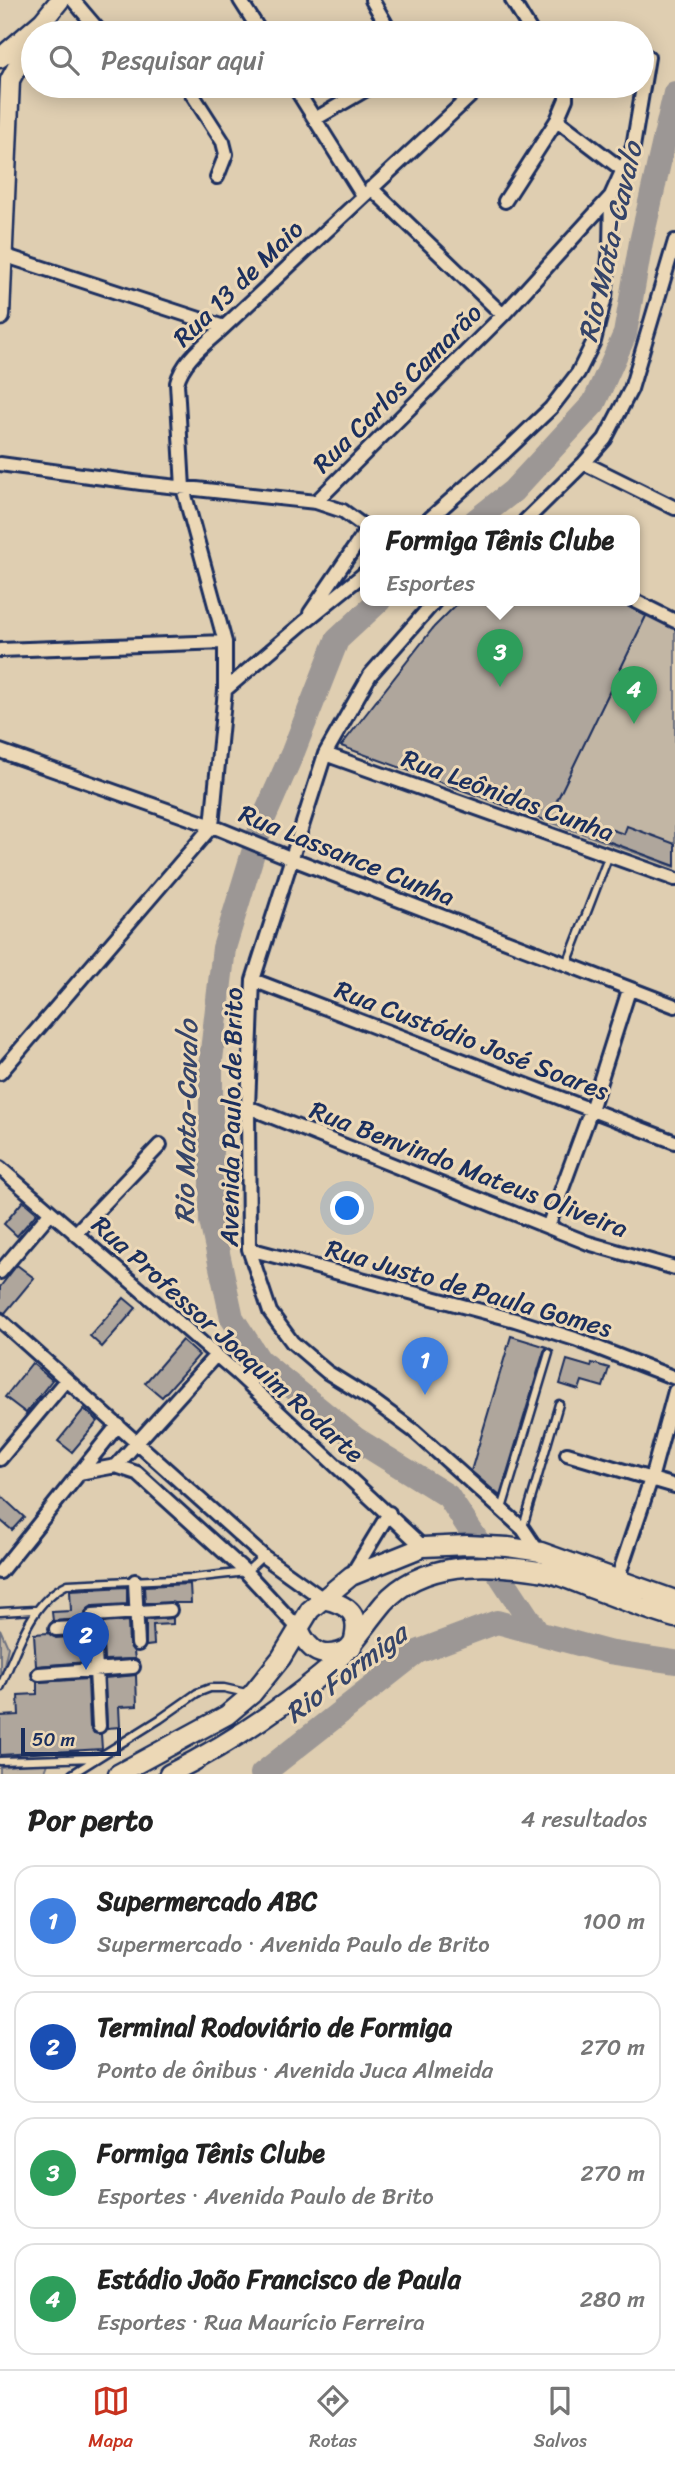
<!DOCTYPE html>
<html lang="pt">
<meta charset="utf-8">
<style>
:root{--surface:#fff;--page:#f2f2f2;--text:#222;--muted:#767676;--line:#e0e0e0;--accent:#c8321e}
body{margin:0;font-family:Sriracha,sans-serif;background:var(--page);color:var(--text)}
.scale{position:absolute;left:21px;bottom:18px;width:100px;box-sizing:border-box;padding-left:7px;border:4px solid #1b2f5e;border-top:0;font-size:19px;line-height:24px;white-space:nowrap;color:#1b2f5e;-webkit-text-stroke:5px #ecd8b6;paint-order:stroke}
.you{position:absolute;left:348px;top:1209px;width:24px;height:24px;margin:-18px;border:5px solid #fff;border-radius:50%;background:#1a73e8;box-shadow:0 0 0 10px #1a73e833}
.badge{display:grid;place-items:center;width:46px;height:46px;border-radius:50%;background:var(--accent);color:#fff;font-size:23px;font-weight:700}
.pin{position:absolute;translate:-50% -58px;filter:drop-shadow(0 2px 4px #0008)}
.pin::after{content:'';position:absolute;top:37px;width:24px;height:21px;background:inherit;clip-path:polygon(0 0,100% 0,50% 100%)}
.popup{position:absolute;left:360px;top:515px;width:280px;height:91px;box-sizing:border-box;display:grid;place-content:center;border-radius:14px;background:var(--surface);filter:drop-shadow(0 2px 5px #0005);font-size:23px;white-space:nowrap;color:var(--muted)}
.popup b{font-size:26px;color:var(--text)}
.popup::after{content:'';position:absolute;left:50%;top:100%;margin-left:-14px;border:14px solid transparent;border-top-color:var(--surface)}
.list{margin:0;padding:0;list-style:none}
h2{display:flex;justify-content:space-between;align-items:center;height:91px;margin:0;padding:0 28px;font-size:30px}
h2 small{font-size:23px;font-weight:400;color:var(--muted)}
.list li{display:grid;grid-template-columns:46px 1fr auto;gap:21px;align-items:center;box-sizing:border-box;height:112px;margin:0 14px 14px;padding:0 14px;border:2px solid var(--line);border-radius:21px}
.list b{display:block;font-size:26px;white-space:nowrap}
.list p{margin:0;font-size:23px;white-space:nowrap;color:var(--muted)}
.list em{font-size:23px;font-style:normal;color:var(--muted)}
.icon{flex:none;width:38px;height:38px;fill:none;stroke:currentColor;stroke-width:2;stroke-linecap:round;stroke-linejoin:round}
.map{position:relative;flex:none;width:675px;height:1774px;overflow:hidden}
.search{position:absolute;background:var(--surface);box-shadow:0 4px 18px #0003;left:21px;right:21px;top:21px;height:77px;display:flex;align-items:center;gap:18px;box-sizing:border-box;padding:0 24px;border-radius:38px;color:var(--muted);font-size:26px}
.sheet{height:595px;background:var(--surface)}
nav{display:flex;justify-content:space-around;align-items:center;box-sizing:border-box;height:98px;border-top:2px solid var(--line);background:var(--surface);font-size:19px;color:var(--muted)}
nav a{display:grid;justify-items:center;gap:4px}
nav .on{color:var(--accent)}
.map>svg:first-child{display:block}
.green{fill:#c2b6a4;stroke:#6e7281;stroke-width:2}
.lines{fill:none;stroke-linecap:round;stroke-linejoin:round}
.river{stroke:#9c9795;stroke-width:24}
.building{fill:#afa69c;stroke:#1b2f5e;stroke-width:2}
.lane-casing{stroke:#1b2f5e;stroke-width:11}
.street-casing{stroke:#1b2f5e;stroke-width:18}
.secondary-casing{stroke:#1b2f5e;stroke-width:23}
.lane{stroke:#ecd8b6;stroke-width:6}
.street{stroke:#ecd8b6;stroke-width:12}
.secondary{stroke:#ecd8b6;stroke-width:18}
.labels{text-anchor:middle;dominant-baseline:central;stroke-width:6;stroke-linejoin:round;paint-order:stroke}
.street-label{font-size:26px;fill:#1b2f5e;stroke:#ecd8b6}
.water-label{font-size:28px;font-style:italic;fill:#354469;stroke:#ecd8b6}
</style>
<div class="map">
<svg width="675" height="1774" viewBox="0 0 675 1774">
<rect width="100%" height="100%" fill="#dfceb1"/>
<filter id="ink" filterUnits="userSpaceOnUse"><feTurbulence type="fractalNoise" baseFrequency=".0143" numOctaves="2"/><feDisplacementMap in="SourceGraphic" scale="14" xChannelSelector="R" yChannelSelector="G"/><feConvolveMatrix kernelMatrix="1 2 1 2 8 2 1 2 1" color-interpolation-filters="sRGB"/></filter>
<g filter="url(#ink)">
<path class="green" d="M647,614l28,13v240l-128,-46z
M0,1629l8,18 -8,36z
M49,1761l-5,13h-44v-7z"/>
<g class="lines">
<path class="river" d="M475,521l38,-30 81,-88 31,-69 16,-92 34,-149
M379,601l-42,39 -44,112 -30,68 -39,128 -13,112v161l21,97 27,42 97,79 92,57 90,137
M262,1774l155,-122 80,-30 111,30 67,10"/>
</g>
<path class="building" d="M460,601h158l28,15 -99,205 -206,-75 93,-119z
M598,825l26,9 3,-8 48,18v22l-81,-30z
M23,1201l14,12 -20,23 -13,-12z
M17,1265l17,13 -29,35 -5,-2v-24z
M124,1298l12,10 -34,39 -12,-11z
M511,1336l36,11 -3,4 -44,145 -29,-25z
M182,1340l17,15 -37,42 -17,-14z
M567,1360l24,7 1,-4 17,5 -6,19 -21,-6 -3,9 -19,-6z
M32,1363l20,17 -26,33 -21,-16z
M84,1409l14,12 -26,31 -14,-11z
M0,1495l24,22 -12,13 -12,-10z
M190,1584l1,19h-46l-1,-17z
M127,1587v17l-35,2 -6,5 -2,8 -31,2 -1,-9 19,-1 -1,-21z
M173,1618v6l-20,1 1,20 -8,1v-26z
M128,1621l1,23 5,8 1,7 -31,1 -2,-37z
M48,1633l8,5 29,-2 2,26 -51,4 -2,-32z
M136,1675l1,31 -18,1 1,20 -13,1 -2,-50z
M88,1679l2,48 4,6 7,1 1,15 -102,6v-39l19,-1 -1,-20 19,-1v-12z"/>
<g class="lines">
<g class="lane-casing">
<path id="lane" d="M567,964l42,-109
M502,1509l47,-156
M523,1527l36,-123
M0,1612l35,-2
M0,1688c17,-37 29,-86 68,-104l125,-6 53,-6 17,-16
M0,1761l96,-3
M72,1774l88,-55 37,-26 13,-5h14l22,5"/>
</g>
<g class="street-casing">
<path id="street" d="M73,0l28,33
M240,0l21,33
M372,0l19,33
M512,0l20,33
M187,86l36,56 3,12 -9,23
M294,86l69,110
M566,86v13l-9,21 67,51
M315,119l57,-33
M371,188l132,127
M505,201l52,-81
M0,254l224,73
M584,463l91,45
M0,464l141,19 175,19 187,-187 108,-119
M316,502l27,9 22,16
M427,521l78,-69 46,-44 27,-35 16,-32 11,-44 5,-50 1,-51 22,-49 15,-90
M525,521l59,-58 21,-24 26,-50 44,-148
M435,601l-65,74 -45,79 -72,226 -5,127 1,142 21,63 22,30 35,30 45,28 42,31 109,98 18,27
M635,601l40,20
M310,613l55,-81
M0,650l225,-8
M225,690l78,-67 62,-50
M0,751l212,75 78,32 385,148
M325,754l350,125
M212,826l13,-136v-48l-42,-154 -6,-105c6,-24 29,-39 47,-56l257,-241
M253,980l422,162
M0,1073l212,-247
M248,1107l340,136 87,25
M0,1168l238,206 185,173
M548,1227l43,-117 38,-120
M75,1234l85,-89
M249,1249l266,71 60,19 100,39
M0,1272l50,-59
M0,1320l263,236 60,43
M567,1454l108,32
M0,1459l66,-79
M116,1466l100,-111
M79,1473l37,-7 21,7 109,99 53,57
M0,1572l118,-147
M351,1576l38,-63
M135,1581l3,63
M615,1586l36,-107 24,-88
M56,1629l37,-2
M39,1674l94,-7
M99,1726l-6,-111 77,-5"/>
</g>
<g class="secondary-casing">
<path id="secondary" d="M0,58l43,-37 17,-21
M0,316l10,-236 23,-43
M299,1629c12,27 27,31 53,18 9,-30 2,-41 -29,-48
M118,1774l109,-59 25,-21 29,-36 29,-48 41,-34 72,-29 44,-2 41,2 33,5 134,48
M169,1774c54,-27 106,-61 152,-99 26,-20 42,-47 63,-72 38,-43 103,-40 155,-32 17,2 34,10 51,17 28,10 56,22 85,30"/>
</g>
<use href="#lane" class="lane"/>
<use href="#street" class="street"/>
<use href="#secondary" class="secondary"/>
</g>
</g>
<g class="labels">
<g class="street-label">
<text transform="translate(238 283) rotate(-44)">Rua 13 de Maio</text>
<text transform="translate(397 388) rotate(-45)">Rua Carlos Camarão</text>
<text transform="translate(508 795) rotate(20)">Rua Leônidas Cunha</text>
<text transform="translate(347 855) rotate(22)">Rua Lassance Cunha</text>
<text transform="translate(472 1040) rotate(21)">Rua Custódio José Soares</text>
<text transform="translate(231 1117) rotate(-89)">Avenida Paulo de Brito</text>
<text transform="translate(469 1169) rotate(21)">Rua Benvindo Mateus Oliveira</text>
<text transform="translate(469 1288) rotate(16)">Rua Justo de Paula Gomes</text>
<text transform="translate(228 1339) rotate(42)">Rua Professor Joaquim Rodarte</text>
</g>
<g class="water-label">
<text transform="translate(610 242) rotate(-77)">Rio Mata-Cavalo</text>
<text transform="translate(186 1122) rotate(-89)">Rio Mata-Cavalo</text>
<text transform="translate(346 1673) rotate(-37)">Rio Formiga</text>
</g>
</g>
</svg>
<div class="scale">50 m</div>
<div class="you"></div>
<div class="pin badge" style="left:425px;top:1395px;background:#3f7fe0">1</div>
<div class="pin badge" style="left:86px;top:1670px;background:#1a4fb4">2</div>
<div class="pin badge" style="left:500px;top:687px;background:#2e9e5b">3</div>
<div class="popup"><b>Formiga Tênis Clube</b>Esportes</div>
<div class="pin badge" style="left:634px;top:724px;background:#2e9e5b">4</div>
<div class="search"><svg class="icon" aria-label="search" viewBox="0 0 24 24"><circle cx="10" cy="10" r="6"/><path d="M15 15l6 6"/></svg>Pesquisar aqui</div>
</div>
<section class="sheet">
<h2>Por perto<small>4 resultados</small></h2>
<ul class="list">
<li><span class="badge" style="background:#3f7fe0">1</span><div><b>Supermercado ABC</b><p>Supermercado · Avenida Paulo de Brito</p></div><em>100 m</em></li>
<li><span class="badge" style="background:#1a4fb4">2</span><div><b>Terminal Rodoviário de Formiga</b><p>Ponto de ônibus · Avenida Juca Almeida</p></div><em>270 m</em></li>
<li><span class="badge" style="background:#2e9e5b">3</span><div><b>Formiga Tênis Clube</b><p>Esportes · Avenida Paulo de Brito</p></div><em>270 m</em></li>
<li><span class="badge" style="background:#2e9e5b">4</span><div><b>Estádio João Francisco de Paula</b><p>Esportes · Rua Maurício Ferreira</p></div><em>280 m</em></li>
</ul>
</section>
<nav>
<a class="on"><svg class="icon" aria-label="map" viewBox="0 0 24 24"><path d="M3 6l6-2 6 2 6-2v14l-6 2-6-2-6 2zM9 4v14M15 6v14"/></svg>Mapa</a>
<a><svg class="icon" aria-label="directions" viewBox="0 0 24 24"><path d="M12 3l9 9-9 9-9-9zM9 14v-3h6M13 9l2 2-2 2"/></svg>Rotas</a>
<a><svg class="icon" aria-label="saved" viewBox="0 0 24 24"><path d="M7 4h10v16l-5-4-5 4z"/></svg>Salvos</a>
</nav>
